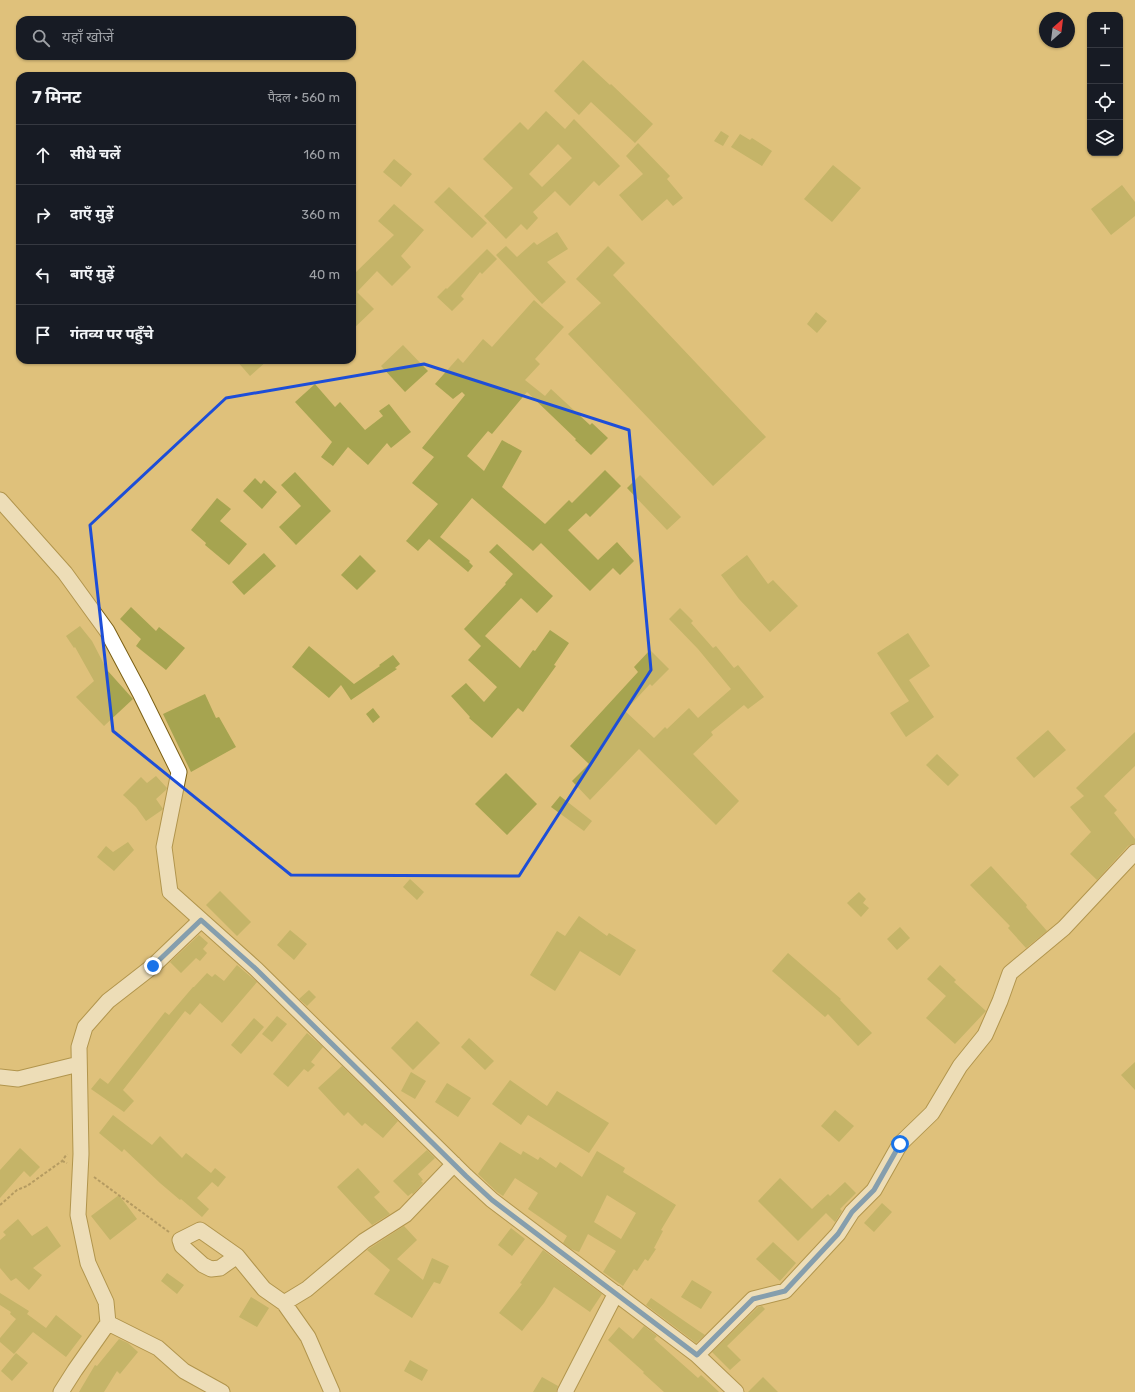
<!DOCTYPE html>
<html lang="hi">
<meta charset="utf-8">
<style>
:root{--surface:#171b24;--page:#20242c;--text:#f1f3f6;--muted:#9ea1a6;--line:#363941}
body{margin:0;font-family:Rubik,"Noto Sans Devanagari",sans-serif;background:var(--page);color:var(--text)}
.controls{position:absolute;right:12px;top:12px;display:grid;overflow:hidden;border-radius:8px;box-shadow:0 1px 3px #0004}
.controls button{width:36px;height:36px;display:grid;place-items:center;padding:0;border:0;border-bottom:1px solid var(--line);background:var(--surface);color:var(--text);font:20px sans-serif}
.compass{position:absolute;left:1039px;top:12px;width:36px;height:36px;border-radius:50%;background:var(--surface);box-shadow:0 1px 3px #0004;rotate:28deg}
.stop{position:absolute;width:12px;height:12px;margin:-9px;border:3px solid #1a73e8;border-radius:50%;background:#fff}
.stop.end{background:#1a73e8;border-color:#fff;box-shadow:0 1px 4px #0008}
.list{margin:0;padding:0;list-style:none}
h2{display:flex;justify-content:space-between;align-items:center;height:52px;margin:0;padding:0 16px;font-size:17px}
h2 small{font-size:13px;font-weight:400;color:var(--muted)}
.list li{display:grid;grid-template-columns:26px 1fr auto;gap:12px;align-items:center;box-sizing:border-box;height:60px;padding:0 16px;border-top:1px solid var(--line)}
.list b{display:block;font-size:15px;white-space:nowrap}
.list em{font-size:13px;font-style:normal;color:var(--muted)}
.icon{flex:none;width:22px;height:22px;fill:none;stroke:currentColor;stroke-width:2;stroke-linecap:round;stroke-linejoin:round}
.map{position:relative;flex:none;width:1135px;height:1392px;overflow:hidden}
.search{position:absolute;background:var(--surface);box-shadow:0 1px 3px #0004;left:16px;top:16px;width:340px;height:44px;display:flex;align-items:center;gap:10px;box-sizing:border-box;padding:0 14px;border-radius:12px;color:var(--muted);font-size:15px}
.panel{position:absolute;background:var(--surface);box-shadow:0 1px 3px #0004;left:16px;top:72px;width:340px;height:292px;border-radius:12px}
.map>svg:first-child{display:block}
.building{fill:#a6a450;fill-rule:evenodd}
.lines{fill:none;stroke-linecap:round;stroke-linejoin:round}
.minor-casing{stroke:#7c6014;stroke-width:17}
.path{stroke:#846e40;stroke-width:2;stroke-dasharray:3 2;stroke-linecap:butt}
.minor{stroke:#fff;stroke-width:15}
.route{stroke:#1a73e8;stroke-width:5}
.marked{fill:none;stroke:#1d4ed8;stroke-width:3;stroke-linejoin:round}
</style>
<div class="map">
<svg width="1135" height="1392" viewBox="0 0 1135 1392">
<rect width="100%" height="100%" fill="#dfc17b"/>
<path class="building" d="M583,60l27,25 1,-1 42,40 -18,19 -44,-41 -12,13 -25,-24z
M546,111l19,18 9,-10 46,47 -21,20 -5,-5 -24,25 -15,-15 -22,21 5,6 -11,12 -6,-6 -15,15 -22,-23 29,-28 -30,-29 37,-37 8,8zM558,144l14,14 -30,29 -13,-13z
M721,131l8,5 -6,10 -9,-5z
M740,134l10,6 2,-2 20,13 -10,15 -31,-19z
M638,143l32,33 -3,3 16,19 -10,8 -6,-7 -25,22 -23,-26 24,-21 -17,-18z
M394,159l18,15 -11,13 -18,-15z
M833,165l28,23 -29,34 -28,-23z
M1122,185l13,17v14l-24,19 -20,-26z
M449,187l38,36 -15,15 -38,-36z
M394,204l30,26 -23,26 10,11 -19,19 -15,-15 -20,21 17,17 -22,21v-54l42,-41 -16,-14z
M557,232l11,17 -21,13 19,20 -24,22 -46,-49 10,-9 11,11 17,-15 3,3z
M608,246l17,17 -12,12 153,162 -53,49 -145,-152 33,-31 -25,-24z
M487,249l10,10 -15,15 -2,-2 -19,24 3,3 -12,12 -15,-14 9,-9 1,1z
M534,300l30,27 -29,32 5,5 -15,16 20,16 6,-7 39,36 2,-2 16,15 -17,17 -16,-15 1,-1 -49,-47 -35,42 -4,-3 -21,25 17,15 18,-31 20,11 -20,36 43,37 24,-24 3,3 33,-33 16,16 -31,31 -4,-4 -18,17 30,30 19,-18 17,19 -14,14 -7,-7 -23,23 -49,-48 -8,8 -61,-53 -32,39 30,24 -1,1 4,4 -5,6 -39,-33 -11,12 -12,-10 32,-37 -26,-21 22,-26 -12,-9 43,-53 -3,-3 -9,7 -18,-15 23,-26 5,5 20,-24 9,8z
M816,312l11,9 -10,12 -10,-9z
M403,345l25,26 -23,21 -24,-26z
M236,360h32l-18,16z
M315,384l20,23 5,-5 25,28 18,-14 -4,-5 10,-7 22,28 -20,16 -4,-5 -19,22 -20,-18 -15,19 -12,-9 11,-15 -37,-40z
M295,472l36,39 -35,34 -17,-18 22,-21 -20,-21z
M640,475l41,42 -14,13 -40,-42z
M255,478l6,6 3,-4 13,12 -15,17 -19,-18z
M217,498l14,11 -11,12 27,23 -18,21 -24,-20 1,-2 -15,-13z
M497,544l56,52 -16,17 -16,-15 -36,38 35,32 13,-18 2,1 15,-21 19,13 -15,22 2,1 -33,46 -5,-4 -26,30 -23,-20 1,-1 -19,-21 15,-13 18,19 13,-15 -29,-27 13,-14 -17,-17 42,-45 -1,-1 8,-9 -24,-22z
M264,553l12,13 -32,29 -12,-13z
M360,555l16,16 -19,19 -16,-15z
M747,555l21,29 5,-4 25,26 -28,26 -31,-33 -18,-24z
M131,607l25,24 3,-4 26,21 -19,22 -30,-24 5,-7 -21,-20z
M680,608l13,13 -2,2 22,25 3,-2 18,22 4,-3 26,32 -16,12 -4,-4 -33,27 2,3 -20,19 46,47 -23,24 -77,-76 -49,51 -18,-19 17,-17 -19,-18 68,-74 -4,-5 16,-17 19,19 -17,17 -2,-2 -25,27 29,27 11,-11 2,2 22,-21 9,10 33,-29 -33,-40 -29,-30z
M80,626l12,15 15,29 26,29 -29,27 -28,-29 18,-16 -19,-34 -1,1 -8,-12z
M908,633l22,33 -21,14 25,37 -28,20 -16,-24 19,-12 -32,-48z
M309,646l45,38 26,-18 -1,-1 14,-10 7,9 -5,4 2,1 -46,31 -10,-15 -12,13 -37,-31z
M205,694l11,24 3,-1 17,30 -45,25 -28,-58z
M373,708l7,9 -7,6 -7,-9z
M1048,730l18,20 -32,28 -18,-20z
M1135,732v34l-31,30 13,14 -3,3 21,26v4l-7,3 -31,34 -27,-26 21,-22 -21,-25 14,-11 -8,-8z
M937,754l22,21 -11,11 -22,-21z
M506,773l31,31 -30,31 -32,-31z
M156,776l11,12 -1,2 -10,9 7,10 -1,1 -16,11 -10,-14 -13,-12 18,-18 6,6z
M560,796l32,25 -8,10 -33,-24z
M128,842l6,8 -20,21 -17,-14 9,-11 7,6z
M991,866l36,39 -1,2 21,24 -21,17 -18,-20 2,-2 -40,-41z
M410,879l14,13 -7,8 -14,-13z
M220,891l31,31 -14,14 -31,-31z
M859,892l7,7 -3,4 6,5 -8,9 -14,-14z
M579,916l28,20 2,-3 27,17 -16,26 -40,-25 -25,40 -25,-16 27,-44 8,5z
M900,927l10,11 -13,12 -10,-11z
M290,930l17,14 -13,16 -17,-15z
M199,935l9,8 -5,6 4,4 -7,8 -4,-3 -15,15 -11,-11z
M788,953l53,46 -1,1 32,33 -14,13 -30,-32 -3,3 -53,-46z
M237,965l20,17 -35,41 -22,-20 -10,12 -5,-4 -62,79 11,11 -10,11 -33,-23 9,-11 8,6 57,-72 4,3 24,-28h1l13,-14 5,4 3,-3 9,7z
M940,965l16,15 -2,2 32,29 -31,33 -29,-26 20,-22 -19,-17z
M309,990l7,7 -9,9 -8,-7z
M277,1016l10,8 -15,18 -10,-8z
M254,1018l10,9 -23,27 -10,-9z
M417,1021l23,22 -27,27 -22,-22z
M307,1033l16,14 -12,15 4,3 -7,7 -4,-3 -16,18 -15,-13z
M469,1038l25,23 -9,9 -24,-23z
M1135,1062v28l-14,-15z
M342,1066l56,55 -15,17 -18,-15 -3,3 -14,-14 -4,4 -26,-28z
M411,1072l15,9 -11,18 -14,-8z
M510,1080l37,26 10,-15 52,32 -20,30 -61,-38 -7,10 -29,-21z
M447,1083l24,15 -13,19 -23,-15z
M835,1110l19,16 -15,16 -18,-16z
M113,1115l39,30 8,-9 22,22 4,-5 25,20 4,-5 11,9 -8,10 -6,-5 -15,16 12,11 -7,8 -21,-18 -1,1 -20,-17 -36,-34 -2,3 -23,-19z
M500,1142l21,13 2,-4 15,9 2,-3 16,11 4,-6 22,15 15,-26 28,17 -2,4 53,33 -15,25 2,1 -9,17 2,1 -8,12 -3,-2 -8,12 -3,-2 -11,17 -20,-14 13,-21 -28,-17 -9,18 -8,-3 -8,-6 4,-7 -39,-27 10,-16 -23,-15 -12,18 -6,-4 -19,-18zM607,1195l29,18 -15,26 -27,-17z
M20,1148l20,19 -10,10 -6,-6 -24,27v-28z
M427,1150l8,8 -17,16 5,6 -2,1 2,2 -10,11 -1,-1 -4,3 -15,-15z
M358,1168l22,24 -6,5 16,17 -18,11 -35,-38z
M780,1178l32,31 16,-15 2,2 15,-14 11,11 -16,16 2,2 -7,11 -9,-9 -28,28 -40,-40z
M119,1195l18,24 -27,21 -19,-24z
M882,1203l10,9 -18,20 -10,-9z
M18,1219l14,17 15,-10 14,20 -28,22 9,7 -13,15 -13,-12 -5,3 -11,-13v-28l6,-5 -3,-3z
M404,1226l13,14 -20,19 26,21 9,-22 17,8 -9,18 -6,-2 -22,36 -38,-24 16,-24 -23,-20z
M511,1228l14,11 -13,17 -14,-11z
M773,1242l23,21 -16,18 -24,-22z
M543,1250l59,44 -12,18 -36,-25 -10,16 -22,28 -23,-18 23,-29 -2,-1z
M167,1273l17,12 -7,9 -16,-13z
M692,1280l20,12 -11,17 -20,-12z
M0,1293l29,18 -2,3 19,14 10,-13 26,21 -16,21 -33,-25 -19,22 -14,-12v-4l16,-19 -6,-5 1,-2 -11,-7z
M251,1297l18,11 -12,19 -18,-10z
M651,1298l45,31 9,6 -9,8 -50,-38z
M762,1306l3,3 -38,37 14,14 -11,10 -18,-18 46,-45z
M644,1326l13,10 -3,3 44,39 3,-3 18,17h-55l-21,-19 1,-1 -36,-32 11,-13 14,12z
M119,1339l9,4 10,9 -18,22 -3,-3 -13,21h-25l16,-27 2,1z
M16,1353l12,10 -16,18 -11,-10z
M410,1360l18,10 -6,11 -18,-10z
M542,1377l16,9 -2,6h-23z
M763,1377l15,15h-30z"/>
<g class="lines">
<g class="minor-casing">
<path id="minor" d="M0,500l65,73 42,58 33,62 39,79 -15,75 6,45 86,77 210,207 26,24 205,155 39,37
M0,1077l18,2 61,-15
M237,1256l-17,12 -9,1 -8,-4 -21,-19 -2,-6 20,-10 37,26 27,33 20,14 24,34 24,55
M284,1303l23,-14 57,-48 41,-26 49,-51
M108,1323l50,25 26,23 38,21
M697,1355l56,-56 32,-8 53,-57 14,-22 22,-22 26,-46 32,-31 28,-47 25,-31 15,-34 10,-28 54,-45 71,-76
M61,1392l14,-22 33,-47 -2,-21 -18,-39 -10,-48 3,-61 -2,-107 6,-20 23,-26 45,-35 48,-46
M565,1392l51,-99"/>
</g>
<path class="path" d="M62,1161l5,2
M94,1177l75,55
M0,1205l17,-15 10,-4 35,-25 5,-7"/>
<use href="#minor" class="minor"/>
</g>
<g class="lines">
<path class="route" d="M153,966l48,-46 55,49 210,207 26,24 205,155 56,-56 32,-8 53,-57 14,-22 22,-22 26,-46"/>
</g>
<path d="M0 0H1135V1392H0ZM424,364l205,66 22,240 -132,206 -228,-1 -178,-144 -23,-206 136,-127z" fill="#dfc17b" fill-opacity=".55" fill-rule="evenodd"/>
<path class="marked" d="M424,364l205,66 22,240 -132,206 -228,-1 -178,-144 -23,-206 136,-127z"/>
</svg>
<div class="controls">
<button>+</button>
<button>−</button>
<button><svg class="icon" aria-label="locate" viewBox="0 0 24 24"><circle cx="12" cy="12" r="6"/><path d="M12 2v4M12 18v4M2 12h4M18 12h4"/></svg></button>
<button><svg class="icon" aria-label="layers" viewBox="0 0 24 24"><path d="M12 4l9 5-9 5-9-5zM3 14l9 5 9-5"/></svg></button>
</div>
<svg class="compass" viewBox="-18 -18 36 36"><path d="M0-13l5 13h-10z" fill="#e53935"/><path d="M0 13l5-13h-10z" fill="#9ea1a6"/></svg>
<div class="stop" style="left:900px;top:1144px"></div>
<div class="stop end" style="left:153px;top:966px"></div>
<div class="search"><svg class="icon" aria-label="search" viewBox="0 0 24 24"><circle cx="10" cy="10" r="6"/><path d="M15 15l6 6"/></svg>यहाँ खोजें</div>
<section class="panel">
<h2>7 मिनट<small>पैदल · 560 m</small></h2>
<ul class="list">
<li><svg class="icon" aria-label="ahead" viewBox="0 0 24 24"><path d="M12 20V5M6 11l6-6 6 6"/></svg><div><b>सीधे चलें</b></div><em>160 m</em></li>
<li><svg class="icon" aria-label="right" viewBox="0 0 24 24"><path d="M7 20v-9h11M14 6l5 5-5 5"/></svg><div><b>दाएँ मुड़ें</b></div><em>360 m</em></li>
<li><svg class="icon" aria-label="left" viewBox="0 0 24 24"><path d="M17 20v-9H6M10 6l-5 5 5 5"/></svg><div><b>बाएँ मुड़ें</b></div><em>40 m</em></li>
<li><svg class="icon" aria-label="arrive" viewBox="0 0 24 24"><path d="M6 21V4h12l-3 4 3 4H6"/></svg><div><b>गंतव्य पर पहुँचे</b></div></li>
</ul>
</section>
</div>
